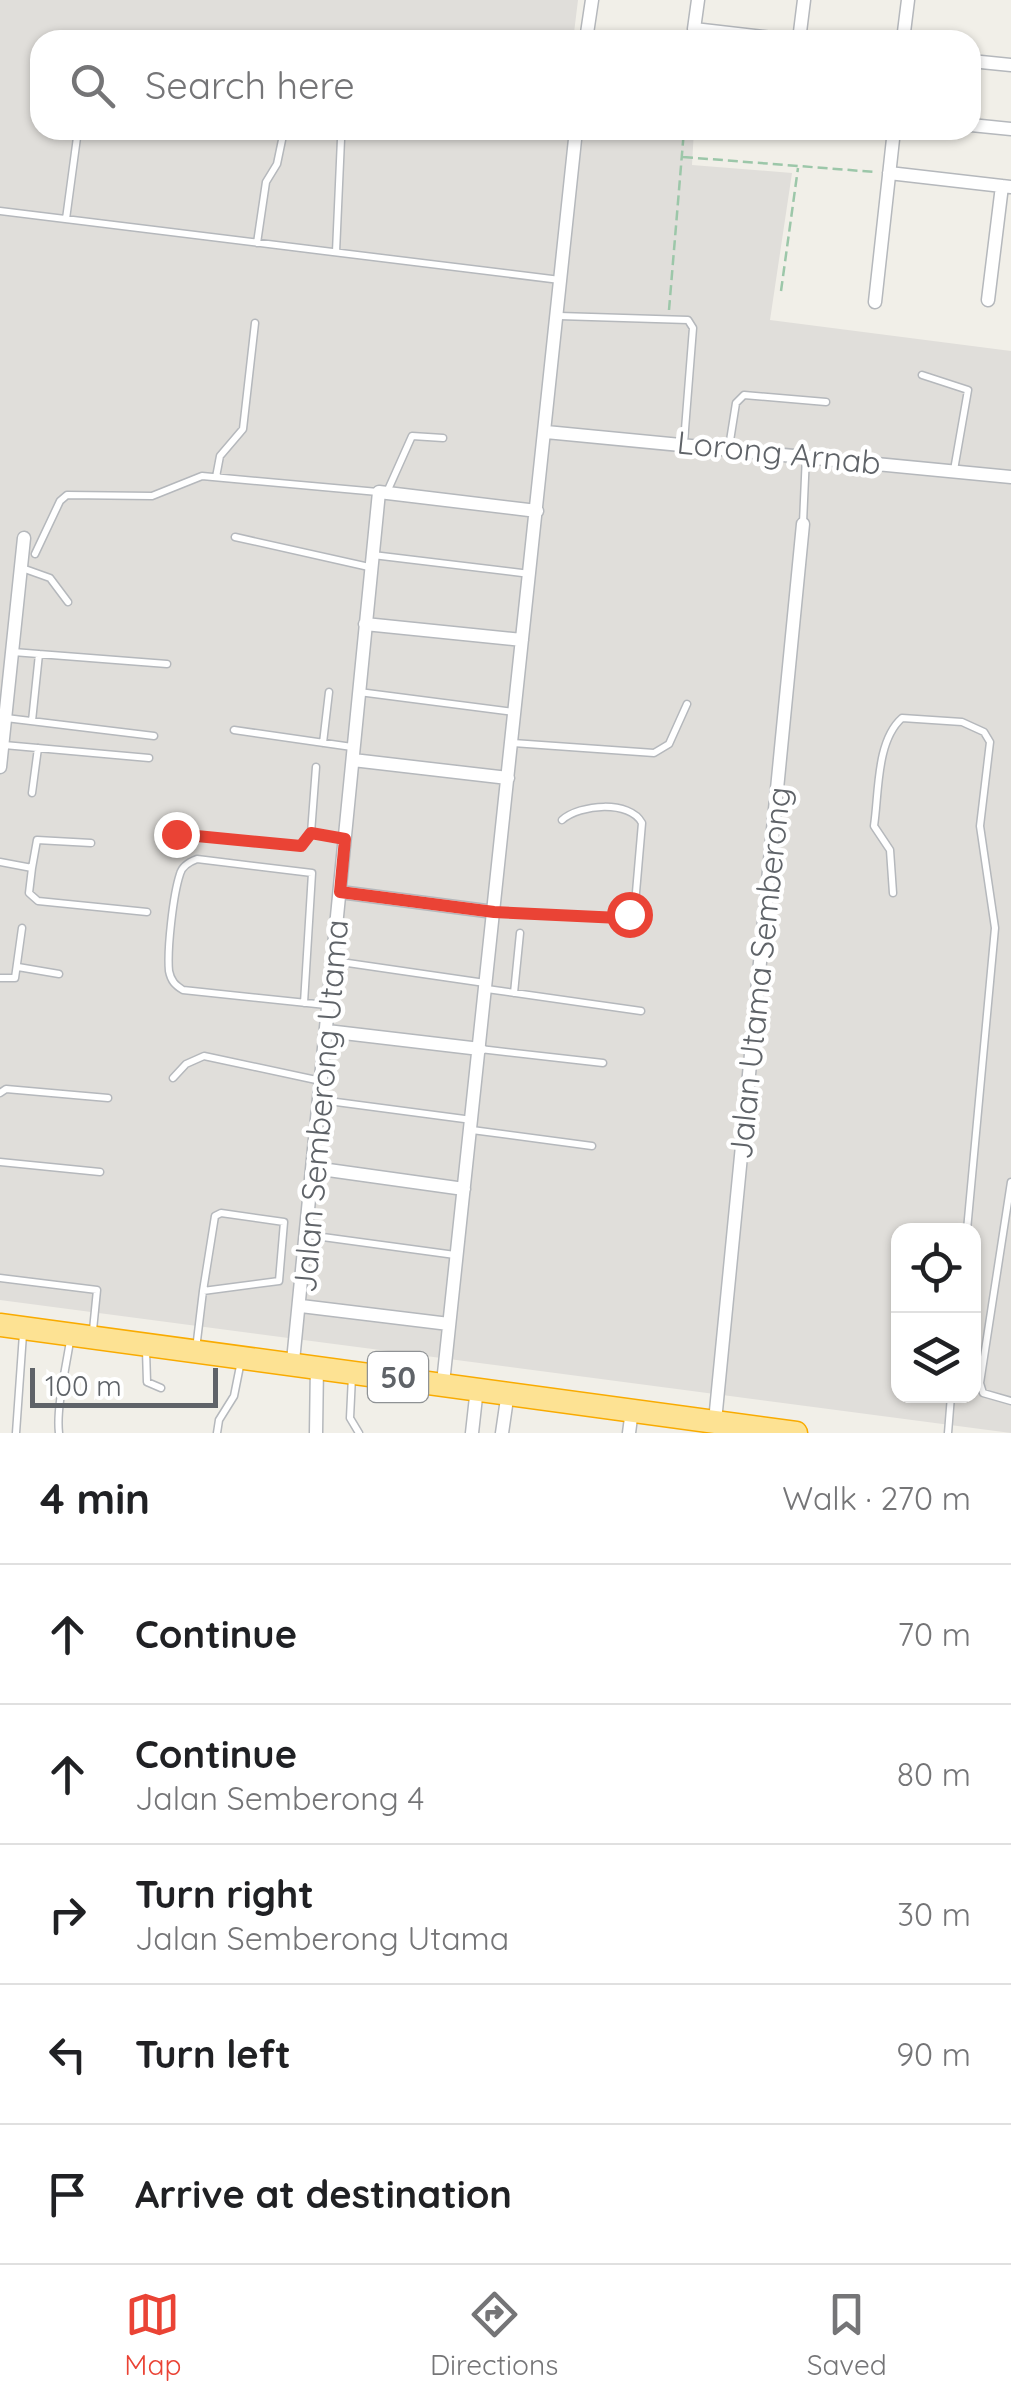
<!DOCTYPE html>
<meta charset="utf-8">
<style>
:root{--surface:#fff;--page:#f2f2f2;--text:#202124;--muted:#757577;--line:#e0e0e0;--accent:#ea4335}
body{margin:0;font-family:Quicksand,sans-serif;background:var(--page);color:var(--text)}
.controls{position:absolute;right:30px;bottom:30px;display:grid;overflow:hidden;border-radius:20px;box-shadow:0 2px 8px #0004}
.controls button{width:90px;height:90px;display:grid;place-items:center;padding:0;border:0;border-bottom:2px solid var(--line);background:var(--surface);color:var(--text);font:50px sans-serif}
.scale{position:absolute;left:30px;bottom:25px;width:188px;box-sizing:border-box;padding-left:10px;border:5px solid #5f6368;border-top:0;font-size:28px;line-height:35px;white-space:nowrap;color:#5f6368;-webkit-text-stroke:8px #fff;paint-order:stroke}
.stop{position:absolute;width:30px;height:30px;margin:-22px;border:8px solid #ea4335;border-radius:50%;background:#fff}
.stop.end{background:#ea4335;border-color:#fff;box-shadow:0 2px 10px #0008}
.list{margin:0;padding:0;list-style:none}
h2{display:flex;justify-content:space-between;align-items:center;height:130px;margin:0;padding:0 40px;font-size:42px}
h2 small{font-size:32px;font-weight:400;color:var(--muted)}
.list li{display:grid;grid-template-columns:65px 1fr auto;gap:30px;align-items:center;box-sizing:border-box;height:140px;padding:0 40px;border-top:2px solid var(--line)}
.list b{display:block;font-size:38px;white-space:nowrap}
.list p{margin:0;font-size:32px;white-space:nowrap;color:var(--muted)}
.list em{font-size:32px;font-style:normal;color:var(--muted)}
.icon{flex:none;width:55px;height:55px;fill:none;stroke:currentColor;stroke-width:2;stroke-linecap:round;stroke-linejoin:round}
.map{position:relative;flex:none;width:1011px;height:1433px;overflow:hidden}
.search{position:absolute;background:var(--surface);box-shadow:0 2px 8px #0004;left:30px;right:30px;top:30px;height:110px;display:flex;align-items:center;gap:25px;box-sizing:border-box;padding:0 35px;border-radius:30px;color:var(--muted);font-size:38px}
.sheet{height:830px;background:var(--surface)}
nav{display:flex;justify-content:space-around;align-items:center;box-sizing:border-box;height:140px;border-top:2px solid var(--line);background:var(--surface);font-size:28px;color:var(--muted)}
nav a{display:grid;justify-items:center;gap:5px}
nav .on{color:var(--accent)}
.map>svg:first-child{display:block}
.industrial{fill:#e0deda;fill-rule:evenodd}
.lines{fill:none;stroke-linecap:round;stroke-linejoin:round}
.lane-casing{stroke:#b5b8bc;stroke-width:9}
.street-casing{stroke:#b5b8bc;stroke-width:15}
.highway-casing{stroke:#f9ab00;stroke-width:25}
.path{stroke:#9cc7a9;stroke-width:2.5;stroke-dasharray:10 5;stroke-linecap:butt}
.lane{stroke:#fff;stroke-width:6}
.street{stroke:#fff;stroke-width:12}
.highway{stroke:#fde293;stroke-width:22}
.route{stroke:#ea4335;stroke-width:12}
.labels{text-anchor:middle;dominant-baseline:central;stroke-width:9;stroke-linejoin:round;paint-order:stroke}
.shield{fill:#fff;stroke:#8f9295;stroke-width:2.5}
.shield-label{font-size:30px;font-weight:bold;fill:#5f6368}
.street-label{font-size:32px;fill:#5f6368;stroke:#fff}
</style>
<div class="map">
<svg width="1011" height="1433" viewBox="0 0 1011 1433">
<rect width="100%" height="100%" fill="#f1efe8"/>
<path class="industrial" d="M0,0h578l-4,33 59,7h-593v90h654l-2,35 100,8 -22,147 241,31v1082l-1011,-133zM898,1230h76v166h-76z"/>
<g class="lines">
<g class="lane-casing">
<path id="lane" d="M0,211l560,69
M66,219l12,-89
M257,243l9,-61 11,-18 5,-24
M336,252l5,-113
M559,316l129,4 5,8 -9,114
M922,375l46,15 -14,80
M729,447l7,-44 8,-8 82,7
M216,477l4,-21 23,-27 12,-106
M387,492l25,-56 31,2
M803,523l3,-68
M235,537l134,30
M35,554l25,-53 7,-6 85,1 50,-20 176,16
M373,555l157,19
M22,568l28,10 18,24
M13,652l154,12
M359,692l155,20
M6,718l148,18
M32,721l7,-67
M234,730l118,17
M323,743l6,-51
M513,743l141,10 15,-9 18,-40
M4,745l145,13
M316,767l-5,66 33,6
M32,793l6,-45
M177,834l124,12 10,-13
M0,862l32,6 -3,25 9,8 109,11
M32,868l5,-28 54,3
M893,893l-3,-43 -16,-24c5,-33 2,-85 28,-108l60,4 22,10 6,10 -10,84 15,102 -28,302
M495,912l125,7 15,-15 7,-81c-12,-23 -62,-19 -80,-3
M334,961l151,22
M18,967l41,7
M0,978h15l7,-50
M487,989l154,22
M514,993l6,-60
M304,1003l8,-130 -115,-14c-8,3 -15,7 -17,15 -7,21 -13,76 -11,97 2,10 6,14 14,19l143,15
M480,1049l123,14
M173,1078l13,-14 18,-8 117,25
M0,1093l6,-4 102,9
M321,1100l151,20
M472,1130l120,16
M0,1162l100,10
M1011,1182l-31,201 3,10 28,8
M308,1235l147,20
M0,1278l97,12 -4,40
M196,1349l7,-58 76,-10 5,-59 -63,-9 -6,3 -12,75
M146,1350l1,32 14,6
M352,1376l-2,42 9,15
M16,1433l7,-99
M59,1433c-3,-24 7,-66 11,-92
M217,1433l2,-13 15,-24 7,-35
M948,1433l3,-37"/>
</g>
<g class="street-casing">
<path id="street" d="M698,0l-4,29 96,11
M586,40l6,-40
M799,40l5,-40
M903,40l5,-40
M971,61l40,4
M971,125l40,4
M889,173l122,14
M988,300l14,-114
M875,302l19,-172
M546,432l465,45
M365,624l157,16
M353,760l155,18
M0,767l24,-229
M340,892l154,20
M327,1031l153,18
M314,1168l150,21
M301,1306l148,18
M293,1361l86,-869 158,19
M443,1383l133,-1253
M715,1421l88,-897
M316,1433l1,-69
M472,1433l5,-45
M502,1433l6,-41
M629,1433l3,-23"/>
</g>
<g class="highway-casing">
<path id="highway" d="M0,1325l796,108"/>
</g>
<path class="path" d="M683,157l192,15
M781,291l17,-123
M669,310l15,-180"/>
<use href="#lane" class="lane"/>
<use href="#street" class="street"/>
<use href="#highway" class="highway"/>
</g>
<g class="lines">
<path class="route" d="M176,834l125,12 10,-13 34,6 -5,53 154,20 126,6 9,-4"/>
</g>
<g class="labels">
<rect class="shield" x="368" y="1352" width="60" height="50" rx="8"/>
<g class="shield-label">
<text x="398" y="1377">50</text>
</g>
<g class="street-label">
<text transform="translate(779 452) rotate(6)">Lorong Arnab</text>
<text transform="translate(759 973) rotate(-84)">Jalan Utama Semberong</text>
<text transform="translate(320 1106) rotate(-85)">Jalan Semberong Utama</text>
</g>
</g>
</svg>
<div class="controls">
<button><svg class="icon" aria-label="locate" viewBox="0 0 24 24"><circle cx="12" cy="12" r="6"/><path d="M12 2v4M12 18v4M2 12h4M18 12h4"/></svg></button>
<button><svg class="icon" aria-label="layers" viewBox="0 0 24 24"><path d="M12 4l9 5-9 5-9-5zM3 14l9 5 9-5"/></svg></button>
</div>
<div class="scale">100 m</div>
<div class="stop" style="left:629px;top:914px"></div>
<div class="stop end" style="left:176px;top:834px"></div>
<div class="search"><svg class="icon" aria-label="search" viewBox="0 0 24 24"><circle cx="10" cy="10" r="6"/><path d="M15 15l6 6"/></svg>Search here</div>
</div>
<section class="sheet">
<h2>4 min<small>Walk · 270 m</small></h2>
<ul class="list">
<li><svg class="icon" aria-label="ahead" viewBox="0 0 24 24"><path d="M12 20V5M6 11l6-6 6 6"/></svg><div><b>Continue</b></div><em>70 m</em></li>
<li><svg class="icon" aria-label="ahead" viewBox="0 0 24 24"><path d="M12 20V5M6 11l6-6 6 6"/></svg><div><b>Continue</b><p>Jalan Semberong 4</p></div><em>80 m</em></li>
<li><svg class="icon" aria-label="right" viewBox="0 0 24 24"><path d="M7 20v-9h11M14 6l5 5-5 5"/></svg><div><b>Turn right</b><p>Jalan Semberong Utama</p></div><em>30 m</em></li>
<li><svg class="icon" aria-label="left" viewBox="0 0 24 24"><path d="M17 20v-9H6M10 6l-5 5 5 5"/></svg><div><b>Turn left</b></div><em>90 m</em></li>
<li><svg class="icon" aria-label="arrive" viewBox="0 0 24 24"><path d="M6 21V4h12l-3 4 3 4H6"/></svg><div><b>Arrive at destination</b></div></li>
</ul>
</section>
<nav>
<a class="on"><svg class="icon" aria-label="map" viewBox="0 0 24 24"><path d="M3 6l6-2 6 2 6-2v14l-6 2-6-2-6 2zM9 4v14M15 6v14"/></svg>Map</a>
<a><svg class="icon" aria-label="directions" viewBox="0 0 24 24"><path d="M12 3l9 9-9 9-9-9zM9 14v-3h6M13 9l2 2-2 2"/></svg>Directions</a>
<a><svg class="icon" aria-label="saved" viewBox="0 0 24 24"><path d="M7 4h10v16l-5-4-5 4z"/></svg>Saved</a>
</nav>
